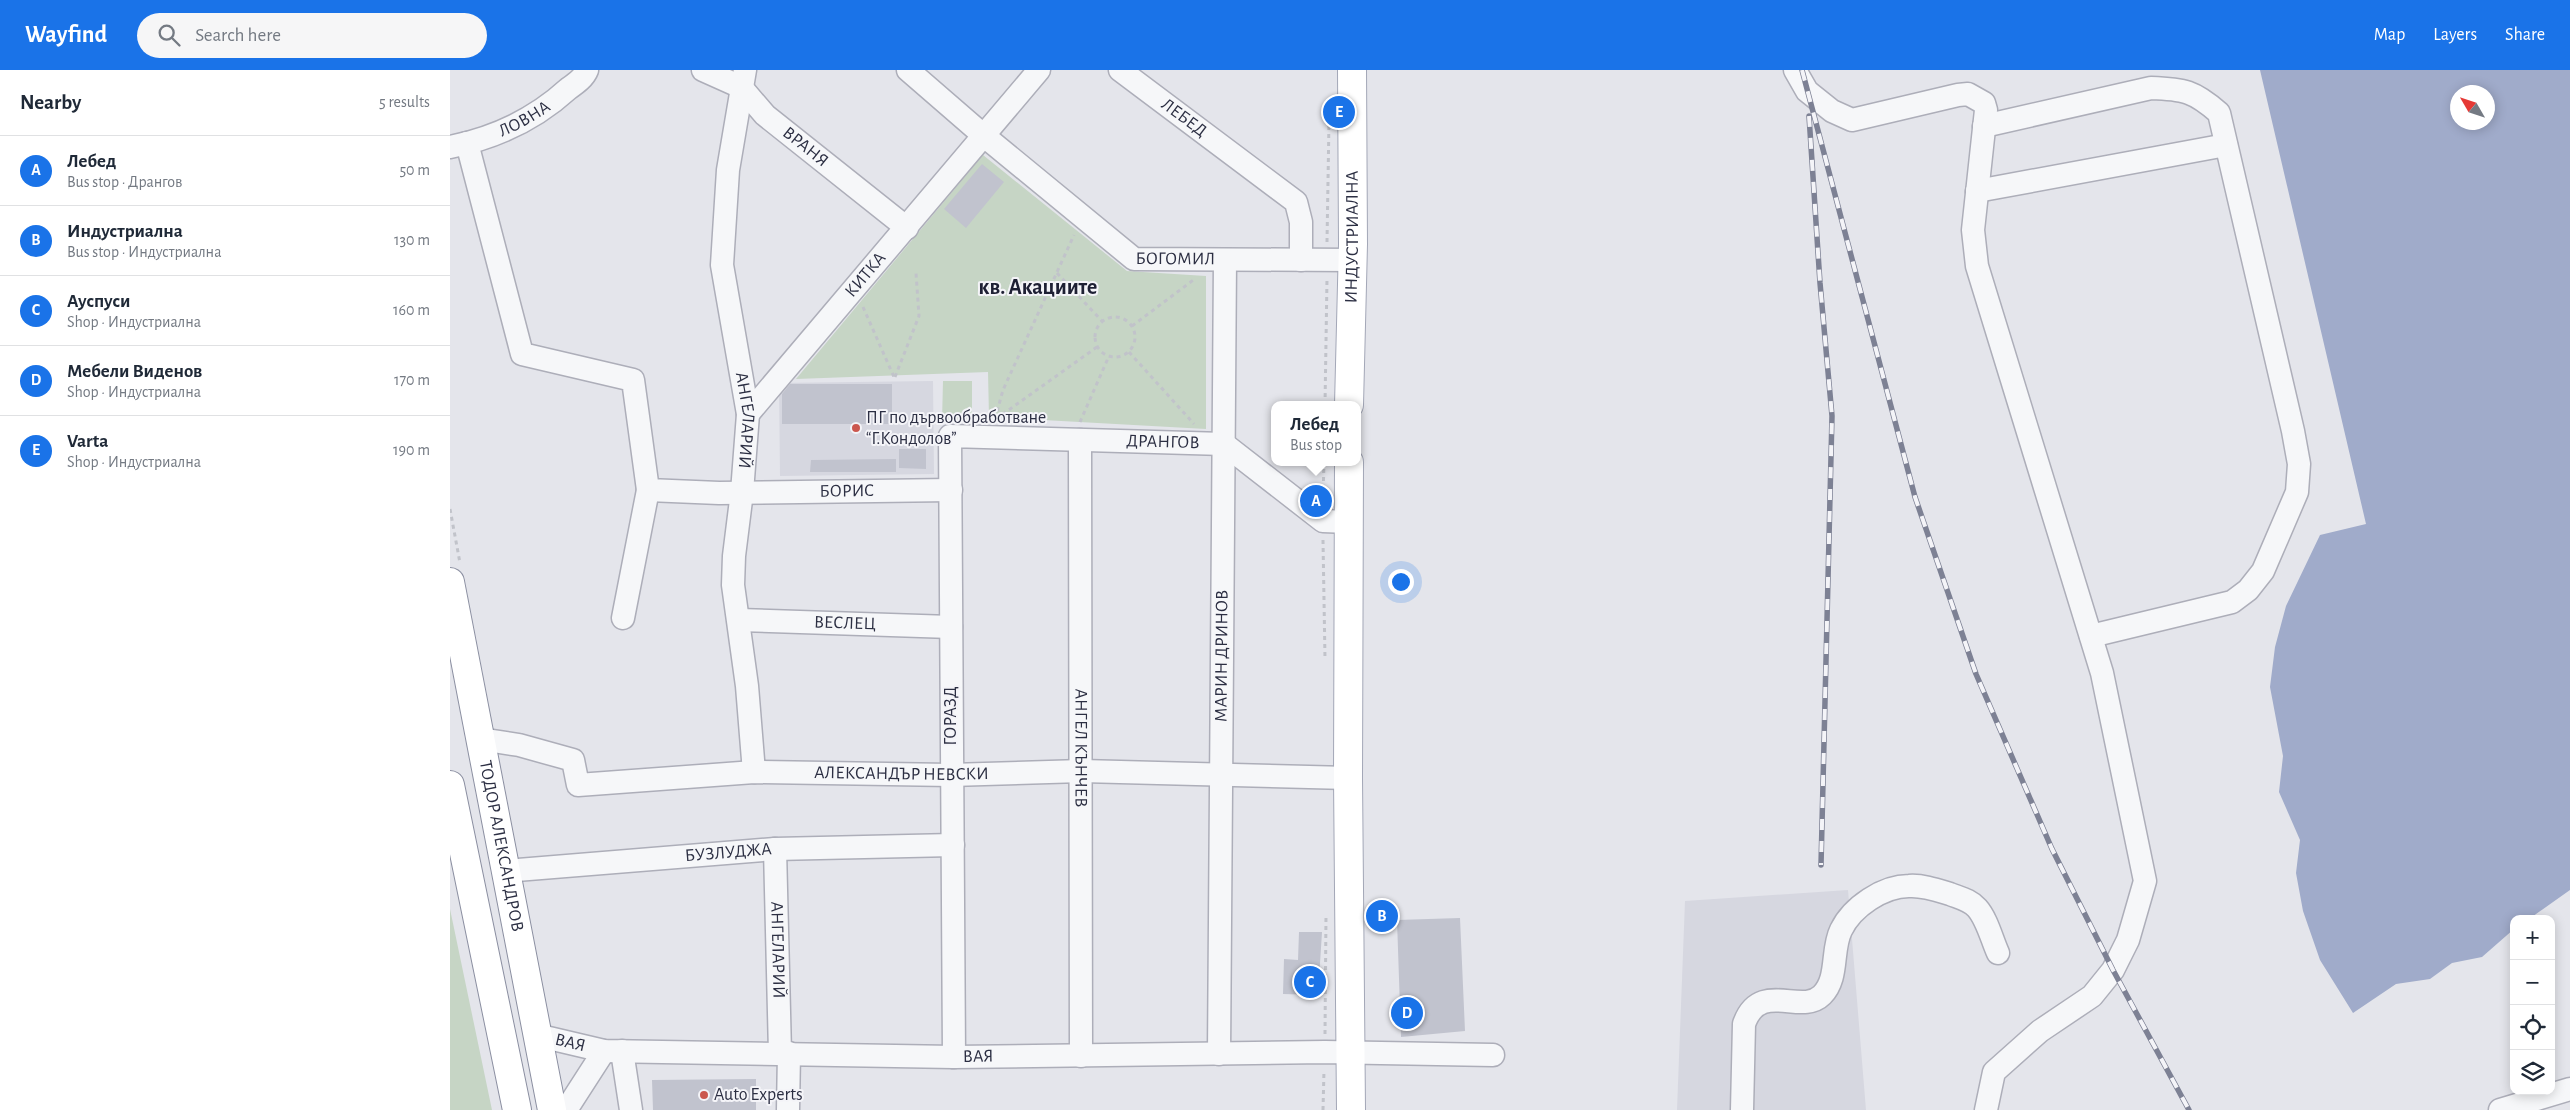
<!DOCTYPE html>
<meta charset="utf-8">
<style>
:root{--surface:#fff;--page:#f6f6f7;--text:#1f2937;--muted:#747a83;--line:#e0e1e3;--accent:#1a73e8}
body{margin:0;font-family:"Alegreya Sans",sans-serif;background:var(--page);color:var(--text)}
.controls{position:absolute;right:15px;bottom:15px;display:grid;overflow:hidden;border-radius:10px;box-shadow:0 2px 12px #0003}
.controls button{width:45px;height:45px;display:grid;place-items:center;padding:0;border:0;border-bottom:1px solid var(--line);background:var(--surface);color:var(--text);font:25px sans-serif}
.compass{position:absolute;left:2000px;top:15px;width:45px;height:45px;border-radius:50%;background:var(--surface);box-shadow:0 2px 12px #0003;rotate:309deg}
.you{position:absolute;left:950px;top:511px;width:18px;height:18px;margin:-12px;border:4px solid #fff;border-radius:50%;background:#1a73e8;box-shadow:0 0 0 8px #1a73e833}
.badge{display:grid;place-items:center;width:32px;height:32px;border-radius:50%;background:var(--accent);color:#fff;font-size:16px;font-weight:700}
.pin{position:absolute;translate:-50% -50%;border:2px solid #fff;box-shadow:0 1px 5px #0006}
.popup{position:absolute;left:821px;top:331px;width:90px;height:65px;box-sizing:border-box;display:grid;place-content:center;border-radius:10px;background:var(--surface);filter:drop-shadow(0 1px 4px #0005);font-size:16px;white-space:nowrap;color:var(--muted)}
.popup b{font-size:19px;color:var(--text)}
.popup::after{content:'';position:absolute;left:50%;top:100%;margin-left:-10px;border:10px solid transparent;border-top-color:var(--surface)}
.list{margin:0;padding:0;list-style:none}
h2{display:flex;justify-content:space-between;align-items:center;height:65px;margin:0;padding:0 20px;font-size:21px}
h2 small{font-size:16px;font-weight:400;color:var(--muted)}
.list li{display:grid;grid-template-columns:32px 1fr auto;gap:15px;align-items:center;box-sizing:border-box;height:70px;padding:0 20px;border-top:1px solid var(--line)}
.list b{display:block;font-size:19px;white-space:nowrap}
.list p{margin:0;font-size:16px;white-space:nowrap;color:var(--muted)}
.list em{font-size:16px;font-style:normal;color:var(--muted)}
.icon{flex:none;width:28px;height:28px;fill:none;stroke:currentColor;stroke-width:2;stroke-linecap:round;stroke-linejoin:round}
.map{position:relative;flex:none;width:2120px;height:1040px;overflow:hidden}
header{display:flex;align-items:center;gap:30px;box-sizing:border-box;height:70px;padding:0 25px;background:var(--accent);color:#fff}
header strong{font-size:24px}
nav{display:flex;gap:28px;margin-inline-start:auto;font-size:18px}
.search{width:350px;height:45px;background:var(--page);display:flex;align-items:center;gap:12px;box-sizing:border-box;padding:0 18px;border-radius:28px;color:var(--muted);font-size:19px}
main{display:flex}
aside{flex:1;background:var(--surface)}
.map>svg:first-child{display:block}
.built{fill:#d6d7e0}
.green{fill:#c6d5c5}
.water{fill:#a0abca;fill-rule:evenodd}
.building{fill:#c1c3ce}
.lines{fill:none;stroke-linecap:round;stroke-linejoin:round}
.minor-casing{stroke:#adaeb9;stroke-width:25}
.major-casing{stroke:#a3a7b7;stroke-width:30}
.highway-casing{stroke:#8b8fa1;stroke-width:30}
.path{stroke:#c1c3ca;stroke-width:3;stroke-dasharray:4 4;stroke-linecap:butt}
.minor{stroke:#f6f7f9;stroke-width:22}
.major{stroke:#fff;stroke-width:28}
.highway{stroke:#fff;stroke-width:28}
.rail-casing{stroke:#7d8194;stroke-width:5.5}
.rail{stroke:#f4f4f8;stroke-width:4;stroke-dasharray:11;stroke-linecap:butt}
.poi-dot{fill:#cb574e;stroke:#f4f4f8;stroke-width:2}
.labels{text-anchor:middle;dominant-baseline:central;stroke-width:4;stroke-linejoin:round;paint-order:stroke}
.street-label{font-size:18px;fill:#2c2f43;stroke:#f4f4f8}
.poi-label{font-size:18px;fill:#2c2f43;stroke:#f4f4f8;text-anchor:start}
.district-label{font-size:22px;font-weight:bold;fill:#1e2034;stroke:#f4f4f8}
</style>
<header>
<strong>Wayfind</strong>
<div class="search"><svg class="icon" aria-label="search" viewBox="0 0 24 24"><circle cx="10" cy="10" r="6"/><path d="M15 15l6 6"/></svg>Search here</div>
<nav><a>Map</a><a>Layers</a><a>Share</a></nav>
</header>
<main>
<aside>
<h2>Nearby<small>5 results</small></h2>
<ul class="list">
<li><span class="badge">A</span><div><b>Лебед</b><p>Bus stop · Дрангов</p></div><em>50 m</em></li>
<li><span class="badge">B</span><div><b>Индустриална</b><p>Bus stop · Индустриална</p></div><em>130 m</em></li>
<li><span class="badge">C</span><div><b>Ауспуси</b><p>Shop · Индустриална</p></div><em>160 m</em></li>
<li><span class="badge">D</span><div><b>Мебели Виденов</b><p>Shop · Индустриална</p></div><em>170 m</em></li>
<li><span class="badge">E</span><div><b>Varta</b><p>Shop · Индустриална</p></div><em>190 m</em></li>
</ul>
</aside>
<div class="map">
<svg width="2120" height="1040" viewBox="0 0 2120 1040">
<rect width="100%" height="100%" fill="#e4e5eb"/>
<path class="built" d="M483,311l1,93 -154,2 -1,-93z
M1398,820l18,220h-189l8,-209z"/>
<path class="green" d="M533,85l144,116 79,5v153l-217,-12 -1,-45 -192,7z
M493,311h29v40h-30z
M0,839l42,201h-42z"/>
<path class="water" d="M1810,0h310v820l-41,29h-15v10l-32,28 -30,6 -22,16 -34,5 -43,29 -33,-53 -17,-49 -7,-38 4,-33 -21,-48 4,-36 -13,-69 5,-40 11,-41 34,-71 46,-11zM2008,22h30v30h-30z"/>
<path class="building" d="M532,94l22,18 -38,46 -22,-19z
M340,314h102v40h-110v-30z
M449,379h27v20l-27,-1z
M446,389v13h-86l1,-12z
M1010,848l5,113 -64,6 -4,-117z
M849,862h23l-4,63 -35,-1 1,-35 14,1z
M306,1009v31h-103l-1,-30z"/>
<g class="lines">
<g class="minor-casing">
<g id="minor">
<path id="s1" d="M253,0l38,17 24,28 142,113"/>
<path id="s2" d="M295,0l-17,100 -6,95 26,149 -6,78 -8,64 -1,29 14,101 7,86"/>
<path id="s3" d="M458,0l75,65 151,124 218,1"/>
<path id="s4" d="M670,0l176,132 5,20v38"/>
<path d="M1345,0l12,21 25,20 20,9 106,-25 10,-1 16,9 2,7 -13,120 4,36 125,407 43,208 -17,59 -15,30 -21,26 -52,35 -46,41 -8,38"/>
<path d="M1534,56l167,-38c33,1 43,3 68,25l74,318 6,33 -2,28 -34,79 -15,19 -16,12 -141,34"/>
<path id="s5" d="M17,73l55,211 111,26 15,110 71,3 232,-3"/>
<path id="s6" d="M0,77c45,-9 84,-27 118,-58 7,-5 16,-11 19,-19"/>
<path d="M1527,121l249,-46"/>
<path id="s7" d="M298,344l291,-344"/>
<path id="s8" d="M630,370l1,616"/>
<path d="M173,548l25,-128"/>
<path id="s9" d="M289,550l212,7"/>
<path id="s10" d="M30,669l39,6 54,15 5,25 176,-13 197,3 131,-4 266,7"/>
<path id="s11" d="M325,779l5,204"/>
<path id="s12" d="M55,801l270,-22 178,-4"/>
<path id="s13" d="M86,965l68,16 350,6 371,-5 168,3"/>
<path d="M172,981l9,59"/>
<path id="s14" d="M769,984l6,-794"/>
<path id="s15" d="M504,987l-4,-621 274,8 99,77 25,1"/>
<path d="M116,1040l38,-59"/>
<path d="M338,1040l1,-57"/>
<path d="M1292,1040l2,-86c16,-45 57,-8 78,-29 17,-17 9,-45 19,-65 11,-23 42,-44 68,-44 14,-1 28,4 41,8 10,4 20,6 27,14 10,11 15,32 21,45"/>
<path d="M2050,1040l70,-21"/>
</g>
</g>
<g class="major-casing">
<g id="major">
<path id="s16" d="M899,335l4,-161 -1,-174"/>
<path d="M899,392l-1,316 3,332"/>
</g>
</g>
<g class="highway-casing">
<g id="highway">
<path id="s17" d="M0,512l102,528"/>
<path d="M0,715l67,325"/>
</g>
</g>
<path class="path" d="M877,172l2,-121
M607,203l45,48
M413,237l31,70
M645 267a20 20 0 1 1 40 0a20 20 0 1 1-40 0Z
M682,256l64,-48
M679,282l65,72
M445,307l24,-61 -3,-43
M875,335l2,-127
M545,349l8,-29 71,-155
M546,349l101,-72
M630,352l29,-66
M873,427l1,-35
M0,439l10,54
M873,470l2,119
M875,964l1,-119
M873,1040l1,-40"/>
<use href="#minor" class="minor"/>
<use href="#major" class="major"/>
<use href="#highway" class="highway"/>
<g class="rail-casing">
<path id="rail" d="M1352,0l113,427 61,177 76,175 61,121 76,140
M1359,46l11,167 12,133 -11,449"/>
</g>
<use href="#rail" class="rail"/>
</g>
<g class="poi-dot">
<circle cx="406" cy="358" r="5"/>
<circle cx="254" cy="1025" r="5"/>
</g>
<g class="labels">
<g class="street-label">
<text stroke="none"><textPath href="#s6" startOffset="80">ЛОВНА</textPath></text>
<text stroke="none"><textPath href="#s4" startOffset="80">ЛЕБЕД</textPath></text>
<text stroke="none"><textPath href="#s1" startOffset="130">ВРАНЯ</textPath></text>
<text stroke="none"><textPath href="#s16" startOffset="168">ИНДУСТРИАЛНА</textPath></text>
<text stroke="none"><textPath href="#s3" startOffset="336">БОГОМИЛ</textPath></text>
<text stroke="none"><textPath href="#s7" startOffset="182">КИТКА</textPath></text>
<text stroke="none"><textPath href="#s2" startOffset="354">АНГЕЛАРИЙ</textPath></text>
<text stroke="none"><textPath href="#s15" startOffset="834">ДРАНГОВ</textPath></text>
<text stroke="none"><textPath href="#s5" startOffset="642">БОРИС</textPath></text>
<text stroke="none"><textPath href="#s9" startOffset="106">ВЕСЛЕЦ</textPath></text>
<text stroke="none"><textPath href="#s14" startOffset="398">МАРИН ДРИНОВ</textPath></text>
<text transform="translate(501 646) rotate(-90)">ГОРАЗД</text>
<text stroke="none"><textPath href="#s8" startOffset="308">АНГЕЛ КЪНЧЕВ</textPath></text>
<text stroke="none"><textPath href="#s10" startOffset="445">АЛЕКСАНДЪР НЕВСКИ</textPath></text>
<text stroke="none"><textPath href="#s17" startOffset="269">ТОДОР АЛЕКСАНДРОВ</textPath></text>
<text stroke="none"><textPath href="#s12" startOffset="224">БУЗЛУДЖА</textPath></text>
<text stroke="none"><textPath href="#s11" startOffset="101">АНГЕЛАРИЙ</textPath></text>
<text stroke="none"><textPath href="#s13" startOffset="35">ВАЯ</textPath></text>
<text stroke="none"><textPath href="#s13" startOffset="444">ВАЯ</textPath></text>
</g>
<g class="poi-label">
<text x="416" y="348">ПГ по дървообработване<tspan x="416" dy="21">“Г.Кондолов”</tspan></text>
<text x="264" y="1025">Auto Experts</text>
</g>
<g class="district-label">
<text x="588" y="217">кв. Акациите</text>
</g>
</g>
</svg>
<div class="controls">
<button>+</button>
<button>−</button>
<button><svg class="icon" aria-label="locate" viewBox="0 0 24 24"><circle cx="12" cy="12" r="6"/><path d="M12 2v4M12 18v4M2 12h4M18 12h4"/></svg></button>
<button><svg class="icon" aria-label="layers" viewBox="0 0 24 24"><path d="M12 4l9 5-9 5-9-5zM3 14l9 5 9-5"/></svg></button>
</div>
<svg class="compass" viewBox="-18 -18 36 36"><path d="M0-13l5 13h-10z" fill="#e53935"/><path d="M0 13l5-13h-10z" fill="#747a83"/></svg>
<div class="you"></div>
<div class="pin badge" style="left:866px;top:431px">A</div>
<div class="popup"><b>Лебед</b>Bus stop</div>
<div class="pin badge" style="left:932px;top:846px">B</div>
<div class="pin badge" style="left:860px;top:912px">C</div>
<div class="pin badge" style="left:957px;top:943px">D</div>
<div class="pin badge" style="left:889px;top:42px">E</div>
</div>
</main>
